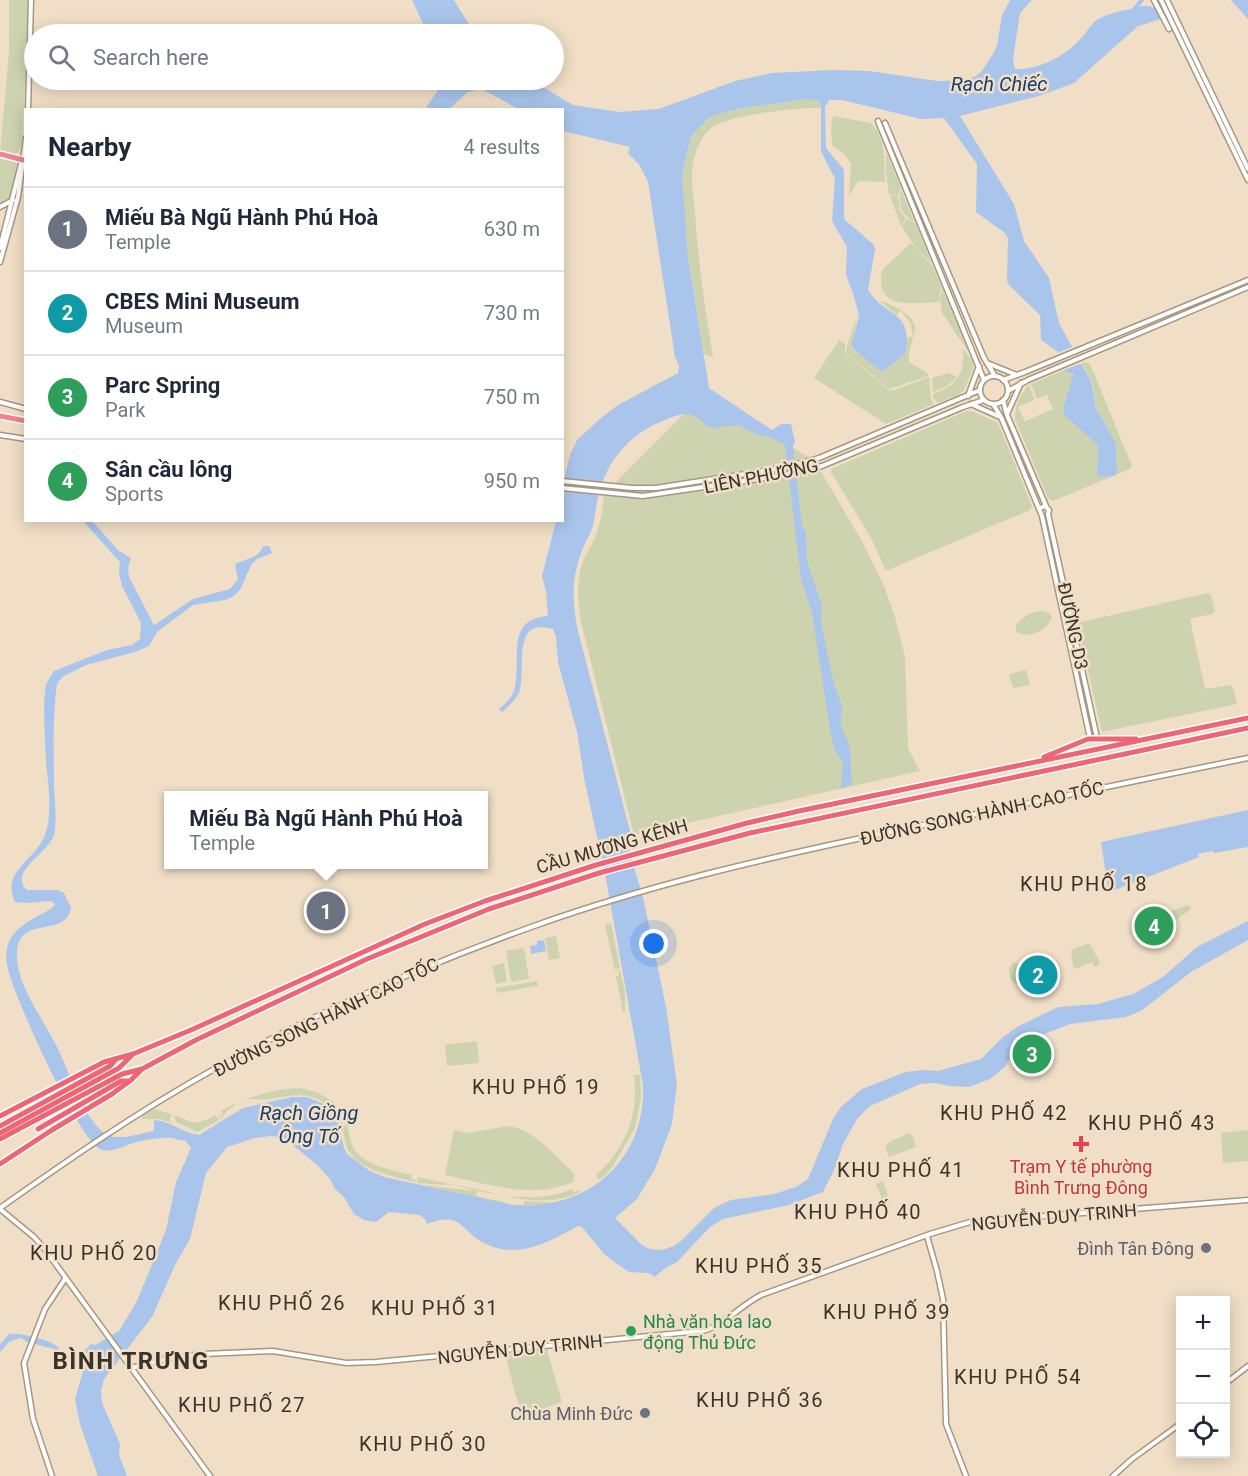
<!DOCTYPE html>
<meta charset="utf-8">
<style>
:root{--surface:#fff;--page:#f2f2f3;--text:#1f2937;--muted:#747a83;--line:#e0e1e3;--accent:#7c3aed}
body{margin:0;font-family:Roboto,sans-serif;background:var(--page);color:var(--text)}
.controls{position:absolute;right:18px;bottom:18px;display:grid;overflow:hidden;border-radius:0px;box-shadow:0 3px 15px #0003}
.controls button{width:54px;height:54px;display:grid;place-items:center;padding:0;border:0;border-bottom:2px solid var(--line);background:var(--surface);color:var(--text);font:30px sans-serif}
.you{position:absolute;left:654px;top:944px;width:21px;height:21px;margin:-15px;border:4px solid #fff;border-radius:50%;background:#1a73e8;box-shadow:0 0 0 9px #1a73e833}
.badge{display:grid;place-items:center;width:39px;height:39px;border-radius:50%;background:var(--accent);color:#fff;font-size:20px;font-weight:700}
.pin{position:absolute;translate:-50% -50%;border:3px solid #fff;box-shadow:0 2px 6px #0006}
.popup{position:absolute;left:164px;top:791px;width:324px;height:78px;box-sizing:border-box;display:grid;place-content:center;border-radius:0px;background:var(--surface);filter:drop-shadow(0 2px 4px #0005);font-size:20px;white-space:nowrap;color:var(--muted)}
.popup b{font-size:22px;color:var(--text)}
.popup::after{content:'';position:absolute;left:50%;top:100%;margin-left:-12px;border:12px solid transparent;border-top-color:var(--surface)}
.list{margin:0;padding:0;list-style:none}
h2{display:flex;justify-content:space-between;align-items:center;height:78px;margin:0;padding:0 24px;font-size:26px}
h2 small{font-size:20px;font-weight:400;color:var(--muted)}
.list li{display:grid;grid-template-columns:39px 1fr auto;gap:18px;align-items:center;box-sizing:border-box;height:84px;padding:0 24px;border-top:2px solid var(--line)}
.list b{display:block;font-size:22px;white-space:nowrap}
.list p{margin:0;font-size:20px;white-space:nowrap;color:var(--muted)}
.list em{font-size:20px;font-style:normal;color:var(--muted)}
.icon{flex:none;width:33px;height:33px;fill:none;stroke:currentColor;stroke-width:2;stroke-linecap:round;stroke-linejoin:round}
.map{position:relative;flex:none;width:1248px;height:1476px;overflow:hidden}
.search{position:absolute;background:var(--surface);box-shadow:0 3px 15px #0003;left:24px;top:24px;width:540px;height:66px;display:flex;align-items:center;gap:15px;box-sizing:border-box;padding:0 21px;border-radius:33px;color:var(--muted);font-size:22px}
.panel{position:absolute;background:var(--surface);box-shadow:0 3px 15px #0003;left:24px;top:108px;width:540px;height:414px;border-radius:0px}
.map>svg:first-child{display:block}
.green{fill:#cdd3af}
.water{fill:#aac5ec}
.pier{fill:#f0dfc6}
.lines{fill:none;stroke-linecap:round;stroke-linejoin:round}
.canal{stroke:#aac5ec;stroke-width:4}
.tertiary-casing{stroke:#a79780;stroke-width:7}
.secondary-casing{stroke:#a79780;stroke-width:7}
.trunk-casing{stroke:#fff;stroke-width:8}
.motorway-casing{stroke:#fff;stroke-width:8}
.tertiary{stroke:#fff;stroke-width:4}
.secondary{stroke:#fff;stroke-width:4}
.trunk{stroke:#f2848f;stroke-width:5}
.motorway{stroke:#ee6673;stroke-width:5}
.health-dot{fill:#e0444e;stroke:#f0dfc6;stroke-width:2}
.worship-dot{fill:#6b7280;stroke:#f0dfc6;stroke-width:2}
.leisure-dot{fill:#2e9e5b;stroke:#f0dfc6;stroke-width:2}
.labels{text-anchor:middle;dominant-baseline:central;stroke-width:5;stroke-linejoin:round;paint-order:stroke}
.street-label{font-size:18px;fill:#3a332a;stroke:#f0dfc6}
.health-label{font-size:18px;fill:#be3a42;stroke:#f0dfc6}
.worship-label{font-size:18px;fill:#5b616d;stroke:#f0dfc6;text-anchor:end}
.leisure-label{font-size:18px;fill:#27864d;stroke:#f0dfc6;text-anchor:start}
.water-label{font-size:20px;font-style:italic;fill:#1b3d6d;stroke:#f0dfc6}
.neighbourhood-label{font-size:20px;letter-spacing:1.5px;fill:#3a332a;stroke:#f0dfc6}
.district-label{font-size:24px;font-weight:bold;letter-spacing:1.5px;fill:#3a332a;stroke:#f0dfc6}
</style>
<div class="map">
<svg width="1248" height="1476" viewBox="0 0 1248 1476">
<rect width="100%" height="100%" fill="#f0dfc6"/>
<path class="green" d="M9,0h19l-5,131c-2,18 -2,28 -23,22l9,-102z
M807,99h11l3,9c-22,-1 -96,7 -111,21 -11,10 -17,27 -18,42 -1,13 2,28 3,41 3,49 10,97 18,145l-9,-3 -16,-97 -6,-83 9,-37 17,-19 15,-5 19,-5z
M833,116l38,7c16,15 13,40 14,59l-27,-1 -9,15 2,-32 -6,-9 -13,-10 -1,-16z
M886,152l15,36 -3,8 -9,-2 -3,-23z
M0,157l17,6 -7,35 -10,6z
M901,190l14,33c-13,-7 -18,-19 -14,-33z
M890,195l8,2 2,13 6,9 -5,7z
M907,219l9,5 16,40 -15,-15 -15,-22z
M911,243l22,24 8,19 -2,16c-28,1 -65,9 -57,-32z
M942,288l28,66 -28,-41 -2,-13z
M879,301c9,1 14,5 22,9 27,17 6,28 8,52l17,10 3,4 -40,13 -43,-36 1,-7 11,-32 -7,35 41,13 14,-9 2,-16h5l-2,-13 -11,-14 -3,5z
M839,340l6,4v9l44,37h5l35,-13 2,22 3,5 -48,20 -72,-46z
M963,349l10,13v7l-9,21 -4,4 -22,9 -4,-4 -1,-5c23,-7 32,-21 30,-45z
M1085,362l5,2 42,102 -2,3 -77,32 -5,-3 -33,-79c-1,-11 5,-26 14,-34l6,15 -17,7 7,14 28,-12 -6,-14 -10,4 -6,-15 34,-14 6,2 2,5 -10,33 35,35 -1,32 20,-4 -1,-29 -20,-36 -4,-26 -10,-19z
M949,373l8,4 -10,9 -14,6 -1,-14z
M704,397l110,63 49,83 21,43 11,31 10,40 3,91 12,23 -286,64 -53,-213c-3,-19 -5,-42 2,-61 2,-6 6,-11 9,-17 7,-16 11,-32 12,-50l96,-96z
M967,411h5l26,12 34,83 -2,4 -142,60 -3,-1 -14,-31 -40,-66v-3z
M1208,593l3,2 4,16 -3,3 -22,5 15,70 26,-4 2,2 4,17 -135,28 -25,-109z
M1044,611l5,2 3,4c-5,14 -23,22 -36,15v-7c7,-9 16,-14 28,-14z
M1026,670l4,15 -17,3 -4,-14z
M1187,905l3,1 1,3 -36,26 -3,-1 -5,-13z
M611,923l9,45 -5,2 -10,-45z
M556,936l4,22 -11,2 -4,-22z
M1089,943l11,19 -1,3 -5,2 -1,-4 -7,1 -8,5 -5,-2 -2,-17z
M524,948l5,31 -18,3 -5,-31z
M504,963l3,19 -11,2 -4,-18z
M1013,963h4l3,3 3,14 -4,4c-10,1 -9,-9 -10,-16z
M620,970l5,22v20h-2l-7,-36h3l-1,-5z
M537,981l1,5 -41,7 -1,-5z
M477,1041l2,22 -32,3 -2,-21z
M634,1075h6l1,23 -6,30 -24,41 -12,11 -3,-5c30,-26 43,-61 38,-100z
M299,1088c21,3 36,12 46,30l-6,3c-18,-31 -39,-28 -69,-22 -7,1 -13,0 -19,0 -14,0 -22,11 -31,20l-1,-2 4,-3 -2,-3c23,-13 51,-22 78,-23z
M154,1109l18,5 -3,6 5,3 -15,-4h-17l1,-4z
M174,1115c21,8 20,12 41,0l4,5 -22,12 -21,-10z
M342,1122l2,4 3,-1c2,7 3,17 7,24 10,16 40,22 58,26l-1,4 5,1 -1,2c-20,-5 -56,-12 -67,-32 -4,-9 -4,-19 -8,-27z
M508,1126c25,2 49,32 67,48l-2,8c-44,18 -84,2 -128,-7l9,-45 13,3z
M1248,1130v31l-25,2 -2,-30z
M909,1133l4,3 3,11 -27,10 -4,-11 6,-5z
M418,1177c49,10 107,32 154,12l2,3 5,-2 1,2c-42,19 -77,1 -119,-6 -14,-2 -28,-1 -42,-3l-2,-1z
M883,1181l7,21 -2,2 -4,-1 -8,-19z
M422,1185l55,6 -1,5 42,9h6v-4l31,2c-40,8 -93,-10 -133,-18z
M547,1350l15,52 -38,14 -8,-20 -11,-42z"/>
<path class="water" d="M412,0h42l21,34h-47z
M1010,0h22l-12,13 -7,46 2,10c25,1 53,-14 69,-34 5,-7 9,-13 16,-17 7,-4 42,-13 49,-12 7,1 10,7 12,13l-23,7 -64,57 -35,13 -79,20 54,88 10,37 25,37 10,45 32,58 5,27 20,36 1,28 -3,4 -17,1 1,-32 -33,-29 -2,-6 10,-36 -8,-3 -7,-19 -17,-12 -1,-25 -31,-30 -2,-4 1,-43 -3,-5 -29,-21 1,-48 -33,-46 -23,1 -79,-19h-13l-4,7 1,41 18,22v49l29,25 2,5 -7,41c17,28 45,19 38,63l-24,19 -31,-25 8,-31 -6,-23 -7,-18 1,-28 -15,-26 3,-42 -14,-28v-44l-3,-7 -11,-1 -65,9 -19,5 -15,5 -17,19 -9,37 6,83 21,131 63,42 9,-6h10l4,18 -2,5 7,62 2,17 4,7 1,29 15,44 -1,15 2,12 11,51 9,25c-7,17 2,22 6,36 3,13 1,26 3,39l-11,5 2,-26 -8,-13 -4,-14 -19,-123 -11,-34 -16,-134 -15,-8 -13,-2 -18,-10 -28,3c-8,-3 -13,-13 -23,-14 -10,0 -21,5 -30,9 -30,13 -52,40 -59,71 -3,11 -4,21 -6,32 -3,9 -8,16 -11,25 -11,27 -10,53 -4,80l53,204 -3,12 15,50 23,110 11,78 -5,39 -17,45 -18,30 -22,19 27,27 8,4 12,1 12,-4 7,-5 33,-33 17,-8 43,-6 22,-7 12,-8 25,-60 8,-12 21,-18 43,-17 19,-2 14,1 43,-12 22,-22 14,-10 41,-20 40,-3 35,-10 30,-17 34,-30 51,-26v19l-57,32 -50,39 -15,6 -56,7 -44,17 -13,11 -8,15 -15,12 -21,8 -19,-1 -17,-3 -13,1 -50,22 -13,13 -14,25 -8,24 -12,24 -34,13 -66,14 -13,8 -33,35 -13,7 -9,8 -7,-4 -19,-1 -15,-10 -11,-9 -21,-26 -4,-1c-25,14 -57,32 -87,20 -30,-10 -26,-37 -64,-22l-2,-5 -5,-4 -31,-3 -13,10 -12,-2 -10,-6 -10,-17 -9,-8 -5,-10 -13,-14 -33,-27 -13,-2 -16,2 -28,9 -21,26 -16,66 -14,24 -24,54 -48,62 -3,12 1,12 18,41 -1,11 8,21h-29l-18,-52 -5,-25 8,-28 -3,-3 -19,-8 -7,-11 -27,-7 -6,-4 -11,3 -10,11v-8l9,-10c12,-1 31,4 43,9 9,5 13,14 23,17l16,-16 4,1 24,-14 18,-30 29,-71 10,-48 15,-34 -6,-8c-5,1 -8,-1 -13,-2 -11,-1 -26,2 -36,4 -10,3 -26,12 -36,7 -22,-11 -82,-145 -90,-173 -3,-9 -5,-18 -3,-27 4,-23 28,-30 45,-41l3,-4 -4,-3 -24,2 -12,-1c-15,-31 21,-42 30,-67 8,-22 3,-51 1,-74 -1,-20 -2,-40 -2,-60l2,-17 8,-13 53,-21 25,-5 8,-6 1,-16 -19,-37 -3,-13 1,-11 -37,-41h9l27,30 12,7 -3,10 1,9 25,48 39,-26 37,-10 8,-10 -3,-15c11,-6 24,-5 28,-18h6l3,7 -15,6 -6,6 -10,23 -7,8 -9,4 -32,5 -36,27 -8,14 -14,6 -49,13 -24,12 -5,7c-5,35 -3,70 -3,105 1,15 3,32 0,46 -5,18 -47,37 -27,55h30l7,3 7,15c-6,31 -52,6 -54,45 -1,10 3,22 6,31 9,21 22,40 33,61 12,22 29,80 52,90 12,6 33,-2 46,-4v-11c17,1 29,13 45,15l44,-27 49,-11h15l15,6 10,11 6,8 6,26 4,7 22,16 14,6 129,28c74,6 133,-44 130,-120l-39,-217 -19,-85 -8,-51 -19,-70 -2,-25 -3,-8c-42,-12 -27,37 -33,61 -3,9 -11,16 -18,22l-3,-3c6,-5 13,-11 15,-19 9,-27 -11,-71 34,-74l-2,-25 -4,-15 14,-55 6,-1 1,-19 3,-16 -1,-9 5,-21 7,-15 25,-23 16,-12 60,-32 1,-7 -4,-9 -27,-175 -8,-16 -12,-13 2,-6 -67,-16 -1,-21 -44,-1 -36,-20 -14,3 -19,17h-24l16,-23 17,-4 1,-2h72l42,25 47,7 39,-3 76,-28 37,-8 60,-3 37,1 69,10 26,-1 12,-4 5,-4 12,-18 4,-8 5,-31z
M1231,0h17v19z
M1248,810v37l-34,6 -1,-2 -15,3 1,3 -87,34 -4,-3 -7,-46z
M544,940l2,11 -15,3 -1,-8 7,-1v-4z"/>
<path class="pier" d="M1075,346l8,17 -19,7 -7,-17z"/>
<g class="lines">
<path class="canal" d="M1133,11l9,-11"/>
<g class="tertiary-casing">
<path id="tertiary" d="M1154,0l15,29
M878,121l106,259
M885,123l99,235 11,18
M987,363l30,12
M980 390a14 14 0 1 1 28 0a14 14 0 1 1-28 0Z
M1003,380l22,-8 223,-92
M1008,391l20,-11 220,-93
M968,396l11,-30
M1003,400l4,15 39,91
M0,402l26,7
M971,404l29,13
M993,404l8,13 41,99 48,222
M1007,414l14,-31
M0,435l26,4
M562,481l70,7h24l127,-20 36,-10 161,-68
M562,488l81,8 142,-21 37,-9 141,-59 21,-7
M1040,508l5,-2 4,4 -1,4 49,224
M927,1236l10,35 6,28 3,125 20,52
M1226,1383l22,-17
M52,1476l-19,-57 -9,-56 21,-54 20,-30
M1113,1476l19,-17 48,-35"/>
</g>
<g class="secondary-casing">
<path id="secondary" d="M1161,0l87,180
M1167,0l81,169
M28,110l3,-110
M0,207l13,-7
M0,248l21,-84
M0,262l18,-65 8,-59
M0,1208c68,-48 136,-95 209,-136 104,-58 213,-106 325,-146 114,-41 233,-68 351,-93 121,-26 242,-50 363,-75
M0,1209l34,28 10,11 166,228
M131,1368l38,-10 34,-4 70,-3 73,12 30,-1 325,-31c20,-3 40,-26 60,-36l169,-61 40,-12 278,-22"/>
</g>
<g class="trunk-casing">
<path id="trunk" d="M0,154l23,6
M0,416l26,5"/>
</g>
<g class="motorway-casing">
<path id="motorway" d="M1044,757l44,-18h48
M0,1116l104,-54 29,-8 58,-24 234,-106 60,-23 111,-36 151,-42 52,-12 449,-93
M0,1126l110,-60 6,-7
M38,1129l83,-48h9
M0,1133l119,-65 14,-14
M0,1139l122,-65 20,-5
M0,1164l52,-34 60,-36 19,-14 11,-11 54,-29 171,-81 122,-50 110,-36 151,-40 498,-105"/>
</g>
<use href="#tertiary" class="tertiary"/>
<use href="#secondary" class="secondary"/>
<use href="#trunk" class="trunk"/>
<use href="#motorway" class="motorway"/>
</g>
<path class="health-dot" d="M1078 1135h6v6h6v6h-6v6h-6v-6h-6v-6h6z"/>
<g class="worship-dot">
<circle cx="1206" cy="1248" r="6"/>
<circle cx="645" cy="1413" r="6"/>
</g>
<circle class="leisure-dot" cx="631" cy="1331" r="6"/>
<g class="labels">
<g class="street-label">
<text transform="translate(761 476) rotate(-11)">LIÊN PHƯỜNG</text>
<text transform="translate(1073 626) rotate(78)">ĐƯỜNG D3</text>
<text transform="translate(982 813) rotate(-12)">ĐƯỜNG SONG HÀNH CAO TỐC</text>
<text transform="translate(612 846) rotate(-16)">CẦU MƯƠNG KÊNH</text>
<text transform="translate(326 1017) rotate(-26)">ĐƯỜNG SONG HÀNH CAO TỐC</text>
<text transform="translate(1054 1217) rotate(-5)">NGUYỄN DUY TRINH</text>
<text transform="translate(520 1349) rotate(-6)">NGUYỄN DUY TRINH</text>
</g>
<g class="health-label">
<text x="1081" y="1166">Trạm Y tế phường<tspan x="1081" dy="21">Bình Trưng Đông</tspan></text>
</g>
<g class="worship-label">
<text x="1194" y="1248">Đình Tân Đông</text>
<text x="633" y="1413">Chùa Minh Đức</text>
</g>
<g class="leisure-label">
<text x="643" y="1321">Nhà văn hóa lao<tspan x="643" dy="21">động Thủ Đức</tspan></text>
</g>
<g class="water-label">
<text x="999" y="84">Rạch Chiếc</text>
<text x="309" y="1113">Rạch Giồng<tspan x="309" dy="23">Ông Tố</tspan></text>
</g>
<g class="neighbourhood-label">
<text x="1084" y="884">KHU PHỐ 18</text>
<text x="536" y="1087">KHU PHỐ 19</text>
<text x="1004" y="1113">KHU PHỐ 42</text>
<text x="1152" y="1123">KHU PHỐ 43</text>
<text x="901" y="1170">KHU PHỐ 41</text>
<text x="858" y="1212">KHU PHỐ 40</text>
<text x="94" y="1253">KHU PHỐ 20</text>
<text x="759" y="1266">KHU PHỐ 35</text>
<text x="282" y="1303">KHU PHỐ 26</text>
<text x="435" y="1308">KHU PHỐ 31</text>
<text x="887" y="1312">KHU PHỐ 39</text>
<text x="1018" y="1377">KHU PHỐ 54</text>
<text x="760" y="1400">KHU PHỐ 36</text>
<text x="242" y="1405">KHU PHỐ 27</text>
<text x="423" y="1444">KHU PHỐ 30</text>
</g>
<g class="district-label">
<text x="131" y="1361">BÌNH TRƯNG</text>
</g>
</g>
</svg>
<div class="controls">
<button>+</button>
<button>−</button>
<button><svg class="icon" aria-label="locate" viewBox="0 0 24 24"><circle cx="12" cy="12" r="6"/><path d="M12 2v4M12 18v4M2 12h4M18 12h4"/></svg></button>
</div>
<div class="you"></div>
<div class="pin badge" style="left:326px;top:911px;background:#6b7280">1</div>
<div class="popup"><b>Miếu Bà Ngũ Hành Phú Hoà</b>Temple</div>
<div class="pin badge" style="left:1038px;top:975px;background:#0f9aa8">2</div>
<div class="pin badge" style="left:1032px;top:1054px;background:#2e9e5b">3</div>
<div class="pin badge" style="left:1154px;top:926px;background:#2e9e5b">4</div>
<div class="search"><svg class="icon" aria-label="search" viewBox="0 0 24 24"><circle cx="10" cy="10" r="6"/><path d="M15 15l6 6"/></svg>Search here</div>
<section class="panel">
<h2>Nearby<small>4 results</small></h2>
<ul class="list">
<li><span class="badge" style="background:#6b7280">1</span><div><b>Miếu Bà Ngũ Hành Phú Hoà</b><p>Temple</p></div><em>630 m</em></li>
<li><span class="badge" style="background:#0f9aa8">2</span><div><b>CBES Mini Museum</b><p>Museum</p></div><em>730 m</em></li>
<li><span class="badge" style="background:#2e9e5b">3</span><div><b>Parc Spring</b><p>Park</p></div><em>750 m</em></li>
<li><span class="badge" style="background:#2e9e5b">4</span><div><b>Sân cầu lông</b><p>Sports</p></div><em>950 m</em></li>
</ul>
</section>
</div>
